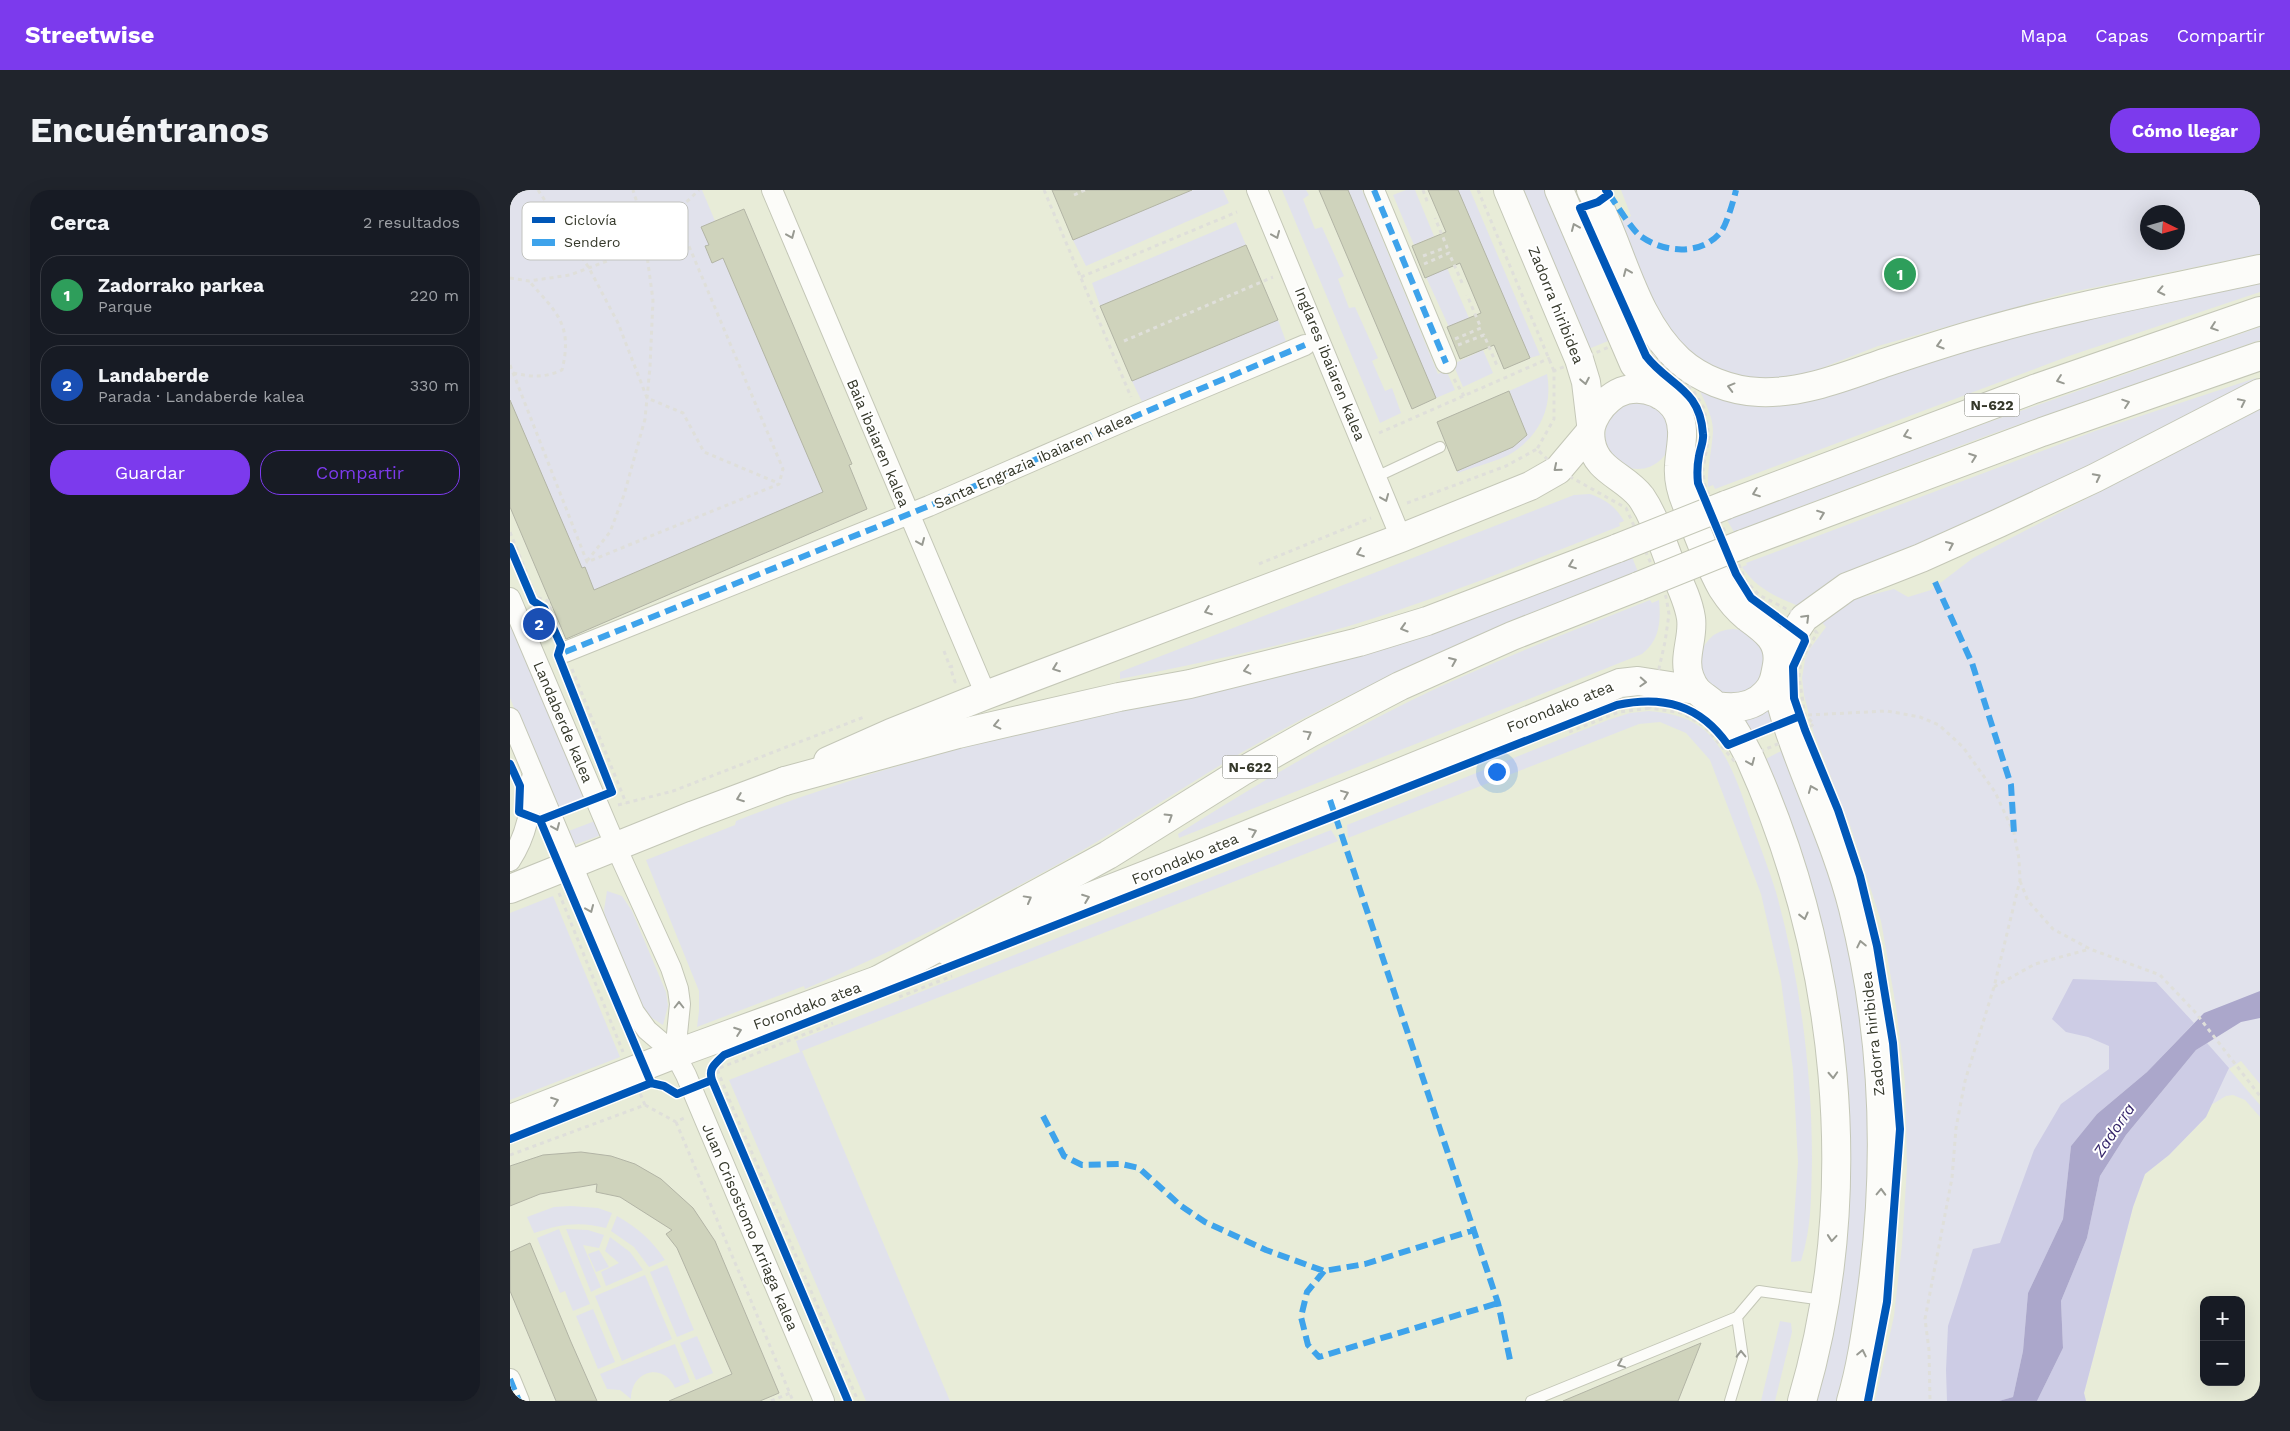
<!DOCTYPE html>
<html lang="es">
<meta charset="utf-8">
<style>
:root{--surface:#171b24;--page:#20242c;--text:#f1f3f6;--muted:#9ea1a6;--line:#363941;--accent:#7c3aed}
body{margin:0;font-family:"Work Sans",sans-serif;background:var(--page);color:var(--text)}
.controls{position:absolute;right:15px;bottom:15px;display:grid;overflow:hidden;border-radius:10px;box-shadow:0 5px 20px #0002}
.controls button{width:45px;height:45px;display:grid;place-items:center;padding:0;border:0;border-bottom:1px solid var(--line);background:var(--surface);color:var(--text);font:25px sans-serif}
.compass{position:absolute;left:1630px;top:15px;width:45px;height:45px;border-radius:50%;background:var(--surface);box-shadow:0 5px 20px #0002;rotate:95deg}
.you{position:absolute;left:986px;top:581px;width:18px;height:18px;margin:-12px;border:4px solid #fff;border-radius:50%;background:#1a73e8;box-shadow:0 0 0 8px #1a73e833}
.badge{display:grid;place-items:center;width:32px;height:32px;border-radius:50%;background:var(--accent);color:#fff;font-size:16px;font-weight:700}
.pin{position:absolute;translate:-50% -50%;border:2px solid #fff;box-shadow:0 1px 5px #0006}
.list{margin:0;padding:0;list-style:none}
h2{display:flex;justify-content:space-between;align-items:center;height:65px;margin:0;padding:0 20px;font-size:21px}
h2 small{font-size:16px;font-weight:400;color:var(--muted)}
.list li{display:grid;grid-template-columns:32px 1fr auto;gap:15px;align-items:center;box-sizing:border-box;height:80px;margin:0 10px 10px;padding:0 10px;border:1px solid var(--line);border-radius:20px}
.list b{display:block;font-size:19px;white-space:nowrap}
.list p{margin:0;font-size:16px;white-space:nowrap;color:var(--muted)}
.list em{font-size:16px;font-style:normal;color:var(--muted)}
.actions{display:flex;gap:10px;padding:15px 20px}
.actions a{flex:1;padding:11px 0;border:1px solid var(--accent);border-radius:20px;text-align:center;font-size:18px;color:var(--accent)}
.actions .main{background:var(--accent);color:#fff}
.map{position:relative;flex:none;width:1750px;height:1211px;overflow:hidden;border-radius:20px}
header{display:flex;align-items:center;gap:30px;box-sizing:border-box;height:70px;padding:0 25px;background:var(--accent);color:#fff}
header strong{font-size:24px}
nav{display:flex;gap:28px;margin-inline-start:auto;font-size:18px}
.intro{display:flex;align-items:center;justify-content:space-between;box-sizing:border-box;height:120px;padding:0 30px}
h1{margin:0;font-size:35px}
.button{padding:12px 22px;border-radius:20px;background:var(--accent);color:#fff;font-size:18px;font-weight:700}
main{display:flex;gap:30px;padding:0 30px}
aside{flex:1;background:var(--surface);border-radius:20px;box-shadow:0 5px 20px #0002}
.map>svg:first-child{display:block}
.green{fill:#e1e2ec;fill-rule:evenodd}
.forest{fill:#cdcce5}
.water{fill:#aba7cb}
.building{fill:#cfd3bc;stroke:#b2b4a5}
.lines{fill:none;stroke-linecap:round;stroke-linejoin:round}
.lane-casing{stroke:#c4c7b7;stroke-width:12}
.street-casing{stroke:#c4c7b7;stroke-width:22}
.secondary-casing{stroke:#c4c7b7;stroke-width:30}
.primary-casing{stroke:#c4c7b7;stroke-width:30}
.highway-casing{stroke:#c4c7b7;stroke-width:30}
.path{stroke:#dfdfda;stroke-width:3;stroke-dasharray:4 4;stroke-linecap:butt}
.lane{stroke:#fcfcf9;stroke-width:10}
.street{stroke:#fcfcf9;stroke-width:20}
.secondary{stroke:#fcfcf9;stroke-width:28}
.primary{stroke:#fcfcf9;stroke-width:28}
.highway{stroke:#fcfcf9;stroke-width:28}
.highway-bridge-casing{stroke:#c4c7b7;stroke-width:30;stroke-linecap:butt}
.highway-bridge{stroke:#fcfcf9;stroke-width:28}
.quiet{stroke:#3ea3eb;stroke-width:6;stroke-dasharray:12 6;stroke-linecap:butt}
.cycleway-casing{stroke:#fff;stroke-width:11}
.cycleway{stroke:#0057b8;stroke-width:8}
.oneway{stroke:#989a92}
.labels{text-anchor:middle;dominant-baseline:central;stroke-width:4;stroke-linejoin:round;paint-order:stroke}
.shield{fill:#fff;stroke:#72746a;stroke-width:1}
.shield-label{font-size:14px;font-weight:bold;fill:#35382a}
.street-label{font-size:15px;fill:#35382a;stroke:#fff}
.water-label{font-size:16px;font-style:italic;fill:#332369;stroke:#fff}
.key{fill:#fff;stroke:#c2c3bf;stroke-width:1}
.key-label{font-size:14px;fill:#35382a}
</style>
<header>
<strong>Streetwise</strong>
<nav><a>Mapa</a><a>Capas</a><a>Compartir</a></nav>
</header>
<div class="intro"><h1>Encuéntranos</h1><a class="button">Cómo llegar</a></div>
<main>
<aside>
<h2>Cerca<small>2 resultados</small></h2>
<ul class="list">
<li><span class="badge" style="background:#2e9e5b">1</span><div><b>Zadorrako parkea</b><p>Parque</p></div><em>220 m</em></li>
<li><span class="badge" style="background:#1a4fb4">2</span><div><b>Landaberde</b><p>Parada · Landaberde kalea</p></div><em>330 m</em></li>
</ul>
<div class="actions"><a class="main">Guardar</a><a>Compartir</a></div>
</aside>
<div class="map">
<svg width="1750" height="1211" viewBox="0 0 1750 1211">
<rect width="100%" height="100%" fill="#e8ecd8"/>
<path class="green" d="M0,0h192l13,31 -14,6 8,18 -4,1 7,17 11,-5 100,234 -229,98 -9,-22h-3l-72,-168z
M682,0h31l6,13 -143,63 -13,-26z
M772,0h24l3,5 -6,4 12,30 7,-2 22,49 -6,3 11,29 6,-1 23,51 -6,3 13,30 7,-3 9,25 -21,10z
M838,0h14l76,184 8,-4 9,20 -19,8z
M896,0h9l19,46 -20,9 -21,-50z
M948,0h12l70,165 -10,3z
M1008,0h32l63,149 -27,11z
M1111,0h639v64l-193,39 -189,53 -92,36 -26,1 -59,-19 -32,-29 -54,-110 16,-9zM1638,22h30v30h-30z
M726,32l10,23 -146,61 -8,-23z
M937,78l22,50 -20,9 -23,-50z
M1750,88v14l-191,64 -354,133 -2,-4 -5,2c-1,-19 4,-37 5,-56 0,-14 -8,-29 -14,-42l55,16h32l24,-4 123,-45z
M768,130l9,24 -143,62 -12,-25z
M1750,137v13l-274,96 -252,96 -7,-12 251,-94z
M973,160l10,23 -30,14 -10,-23z
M1037,184c6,33 -7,61 -35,79 -13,8 -39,14 -54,20l-1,-2 56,-24 14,-12 -18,-44z
M1746,188v8l-457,220c-22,-8 -44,-19 -57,-39l5,-2 -1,-2 349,-132z
M1095 246a33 33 0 1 1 66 0a33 33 0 1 1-66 0Z
M1750,218v676l-19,-23 -12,8 31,36v12l-15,-17 -12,-5 -7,1 -15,9 -5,12 -37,38 -24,19 -12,33 -49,186 2,8h-211l19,-85 8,-71 5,-78 -2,-85 -9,-75 -15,-86 -30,-93 -37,-94 -10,-39 -2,-17 3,-18 4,-10 17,-23 -6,-7 27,-19 47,-12 14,8 23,-7 42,-32z
M1080,304c16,6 25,12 34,27l-5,2 1,3c-89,35 -179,72 -271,100 -75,22 -152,38 -229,53v-7l454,-177z
M1122,367l6,15c-127,53 -257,102 -376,169 -63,35 -122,76 -184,112 -89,50 -179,96 -273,136l-1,-3 -107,41 2,-16v-20l-53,-131 89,-35 1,-4c108,-42 220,-74 333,-99 64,-15 129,-25 193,-41 43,-10 86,-21 127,-35 82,-27 162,-59 243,-89z
M1140,410l2,3 7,-3c2,21 1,40 -17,54l-463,184 -1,-4c76,-48 153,-94 234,-134 78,-38 158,-68 238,-100z
M0,431l75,177 -28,12 -47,-112z
M1190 472a33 33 0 1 1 66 0a33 33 0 1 1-66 0Z
M1262,517l4,16 -28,11 -8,-12 16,-5z
M1139,521c19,2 37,5 53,17 27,22 39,65 50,96 8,23 17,45 24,68 24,87 36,178 36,268 -1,35 0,67 -11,101l-10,1 7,-100 -5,-93 -12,-88 -20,-87 -51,-134 -24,-27 -26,-11 -21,2 -291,114 -1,-13 261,-105 22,-7z
M1275,559l31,75 41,143 17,172 -8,141 -25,121h-31l34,-277 -84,-362z
M85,631l6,14 -29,11 -6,-14z
M821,640l7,11 -536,210 148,350h-84l-137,-321 71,-28 -4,-11z
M97,701l15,5 10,15 34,81 2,14 -5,19 -11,-7 -12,-13 -34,-81 -2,-14z
M43,706l67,161 -110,43v-187z
M61,1016l27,2 14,5 -6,15c-26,-7 -46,-4 -72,5l-7,-16 27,-10z
M107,1026c21,12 35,24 48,44l-16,7 -15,-20 -23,-16z
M49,1039l31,75 -17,7 -8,-20 -5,2 -23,-55z
M56,1039l22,1 16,5 -5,13 -16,-3 18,42 -10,5z
M100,1047l20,15 13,18 -37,16 -5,-14 18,-9 -14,-12z
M89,1060l10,17 -13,5 -8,-18z
M157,1075l27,65 -17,7 -27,-65z
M135,1085l27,64 -50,22 -27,-65z
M83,1119l22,53 -17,7 -22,-53z
M1270,1131l11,2 1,9 -17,69h-14z
M187,1146l16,37 -17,7 -16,-37z
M165,1154l15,38 -15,6c-11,-26 -44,-18 -44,11l-11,-9 -13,-1 -7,-15z"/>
<path class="forest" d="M1563,789l83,3 38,41 -47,49 -50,42 -26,32 -8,73 -35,74 -5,58 -10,46 -14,4h-52l-1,-31 2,-44 25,-77 27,-6 34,-93 27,-46 48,-35v-23l-21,-9 -22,-5 -14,-13z
M1697,853l22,25 -23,49 -37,38 -24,19 -12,33 -49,186 2,8h-49l26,-53 -2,-47 26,-63 13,-62 26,-41 70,-85z"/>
<path class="water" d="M1750,801v27l-19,4 -45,28 -70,85 -26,41 -13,62 -26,63 2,47 -26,53h-38l14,-4 10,-46 5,-58 35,-74 8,-73 26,-32 50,-42 57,-59z"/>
<path class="building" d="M542,0h140l-119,50z
M809,0h29l88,208 -24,11z
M918,0h30l72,168 -26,11 -10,-24 -34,14 -13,-32 34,-14 -21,-50 -35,15 -13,-32 34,-14z
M234,19l108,255 -3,1 18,44 -301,130 -56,-132v-107l72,168 3,-1 9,23 229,-98 -100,-234 -11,5 -7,-17 4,-1 -8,-18z
M736,55l32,75 -146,61 -32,-75z
M999,201l18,44 -14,12 -56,24 -20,-49z
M71,962l30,4 24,8 26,15 32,29 22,33 64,152 -19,8h-91l63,-27 -55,-126 -11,-14 6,-4 -52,-33 -24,-5 1,-8 -57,10 -30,12v-40l33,-11z
M20,1053l41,99 26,59h-41l-35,-84 -11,-26v-39z
M1191,1153l-23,58h-115z"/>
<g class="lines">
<g class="lane-casing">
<path id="lane" d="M866,287l64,-30
M1227,1127l22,-26 64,9
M1021,1211l206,-84 6,41 -13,43"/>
</g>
<g class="street-casing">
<path id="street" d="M262,0l214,505
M747,0l144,348
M864,0l72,173
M0,408l106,249 55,121 7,21 2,15 -5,50
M55,462l364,-146 209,-91 167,-70
M0,528l124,294 13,18 28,24 11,21 138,326
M0,671c17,-26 22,-53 22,-84
M0,1189l9,22"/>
</g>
<g class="secondary-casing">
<path id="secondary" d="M998,0l71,169 7,23 5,42
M1049,0l75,174 26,31
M1265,490c5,19 10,39 17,58 20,57 46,111 61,170 32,127 36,260 18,389 -5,35 -10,71 -20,104
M1207,516c18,3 36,2 49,-13 8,-8 9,-17 11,-28 4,-24 -12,-35 -30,-48 -10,-8 -18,-18 -25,-29 -14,-25 -26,-58 -36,-85 -5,-12 -8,-24 -7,-37 1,-19 7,-35 -1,-53 -9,-18 -32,-28 -52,-23 -12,3 -23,13 -29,23 -6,10 -8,17 -6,29 5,29 34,34 50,55 13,19 20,42 28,63 8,18 19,38 22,58 3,20 -9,40 -1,60 6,16 14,17 25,27 12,11 27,37 34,51 90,199 115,435 53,645
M318,571l63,-28 95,-38 415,-157 129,-52 28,-16 32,-38
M439,762l253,-99 418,-170 18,-2 58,9"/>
</g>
<g class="primary-casing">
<path id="primary" d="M0,699l184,-74 91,-34
M0,929l165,-65 203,-74"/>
</g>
<g class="highway-casing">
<path id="highway" d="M1081,0c30,54 41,127 88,170 21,19 52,31 80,32 44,2 87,-16 128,-30 33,-11 66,-22 99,-31 90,-26 183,-42 274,-62
M1216,315l308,-116 226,-78
M1233,354l299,-112 218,-76
M1268,467l26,-39 43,-31 74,-29 78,-35 96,-45 165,-85
M275,591l173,-47 161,-37 71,-13 169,-42 68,-21 191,-73
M368,790l230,-125 133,-83 71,-40 88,-46 112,-50 127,-50"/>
</g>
<path class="path" d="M28,0l51,78 29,55 29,75 36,15 21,39 74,31
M534,0l87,207
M913,0l5,14
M968,0l76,181
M564,5l11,-5
M913,66l24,-9 -12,-29
M914,74l25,-11 14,32
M571,87l156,-65
M0,88l19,3 41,-6 37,-14 49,-30 43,-41
M1131,143l12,23 40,34 11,18 5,28 -6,33 1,14 42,98 13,14 45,23 13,15 -16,28 -2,16 6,38 9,9 -22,14 -57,24 -31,-36 -22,-13 -32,-5 15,-66 4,-28 -3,-17 -40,-89 -68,-38 -21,-21 17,-30v-48z
M945,149l26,-11 -14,-33
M614,151l149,-64
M948,155l26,-10 14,33
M0,175l77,197 192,-78 4,-15 -108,-256
M3,183c19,4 31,5 49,-3 11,-45 -5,-57 -33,-89
M944,189l10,17
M869,243l171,-75
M897,313l99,-37 31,-17
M0,342l26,65 12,4 12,32
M77,371l23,-29 14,-37 21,-76 5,-52 3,-67 -11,-81 -9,-29
M749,374l112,-46
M434,461l6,16
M443,476l-3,1 5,15 -2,1
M62,479l54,134
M1298,525l79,-4 33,6 19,8 24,22 32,45 19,41 5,26 1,21 -26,107 -29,94 -9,47 -4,50 -27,141 4,31 1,51
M1059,542l50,-20 31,-4
M108,615l55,-14 191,-74
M1510,691l8,20 25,28 37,20 70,26 35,37 65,84
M49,703l64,159
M1484,797l41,-23 55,-15
M389,807l53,-21
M219,909l129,302
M207,913l12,-4 -12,-30 116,-46
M135,915l31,17 8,-4
M166,932l117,279
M0,965l135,-50 -5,-12
M313,1162l13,-5
M261,1211l19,-8"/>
<use href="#lane" class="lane"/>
<use href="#street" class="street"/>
<use href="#secondary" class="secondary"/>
<use href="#primary" class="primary"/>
<use href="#highway" class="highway"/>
<g class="highway-bridge-casing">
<path id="highway-bridge" d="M1108,358l108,-43
M1129,396l104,-42"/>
</g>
<use href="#highway-bridge" class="highway-bridge"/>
<path class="quiet" d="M864,0l72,173
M1099,4c7,10 22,34 30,41 22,17 60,22 81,-2 6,-6 14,-34 16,-43
M1425,392l37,81 39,122 3,48
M55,462l364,-146 209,-91 167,-70
M820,610l168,503 12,57
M533,926l21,40 18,9 39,-1 18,4 42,38 24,16 61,28 58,21 41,-7 109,-34
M814,1081l-17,21 -6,25 7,28 11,12 179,-54
M0,1189l9,22"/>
<g class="cycleway-casing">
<path id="cycleway" d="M1096,0l3,4 -11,8 -18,6 66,148c23,30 54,32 57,78 1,7 -3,15 -4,22 -2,10 -2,18 -1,27l38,91 15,24 53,39 1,4 -12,26 1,31 11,32 33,80 22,66 17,70 16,97 7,86 -13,173 -19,99
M0,357l23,54 11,7 17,37 -3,10 54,137 -72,28 -21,-8 1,-26 -10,-22
M30,630l111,263
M202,890l136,321
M0,949l141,-56 13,3 13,8 35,-14c-4,-12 3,-16 12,-25l893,-350c46,-10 83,0 111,40l72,-29"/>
</g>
<use href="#cycleway" class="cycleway"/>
</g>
<defs><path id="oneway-chevron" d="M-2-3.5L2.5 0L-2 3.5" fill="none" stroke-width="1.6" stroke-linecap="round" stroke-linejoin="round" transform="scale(1.25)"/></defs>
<g class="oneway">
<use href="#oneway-chevron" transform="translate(1065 37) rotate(-113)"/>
<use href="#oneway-chevron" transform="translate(281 45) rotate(67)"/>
<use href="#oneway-chevron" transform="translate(766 45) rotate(67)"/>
<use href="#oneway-chevron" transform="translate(1117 82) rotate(-113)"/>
<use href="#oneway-chevron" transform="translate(1651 101) rotate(168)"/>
<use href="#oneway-chevron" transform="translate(1704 137) rotate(161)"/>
<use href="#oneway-chevron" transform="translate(1430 155) rotate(163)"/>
<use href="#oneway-chevron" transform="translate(1550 190) rotate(161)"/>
<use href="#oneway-chevron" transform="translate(1075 191) rotate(79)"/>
<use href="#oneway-chevron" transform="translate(1221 197) rotate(-165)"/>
<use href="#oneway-chevron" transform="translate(1732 212) rotate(-26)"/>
<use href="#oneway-chevron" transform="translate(1616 213) rotate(-19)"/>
<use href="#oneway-chevron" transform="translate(1397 245) rotate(160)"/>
<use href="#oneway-chevron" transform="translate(1463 267) rotate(-20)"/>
<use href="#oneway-chevron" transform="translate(1047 278) rotate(140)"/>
<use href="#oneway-chevron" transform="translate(1587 287) rotate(-27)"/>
<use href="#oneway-chevron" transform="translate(1246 303) rotate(159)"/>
<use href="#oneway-chevron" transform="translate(875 308) rotate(68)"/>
<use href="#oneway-chevron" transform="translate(1311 324) rotate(-21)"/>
<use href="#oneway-chevron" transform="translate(411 352) rotate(67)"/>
<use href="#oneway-chevron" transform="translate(1440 355) rotate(-24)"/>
<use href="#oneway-chevron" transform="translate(850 363) rotate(159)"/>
<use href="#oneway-chevron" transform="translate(1062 375) rotate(159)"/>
<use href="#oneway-chevron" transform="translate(698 421) rotate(159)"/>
<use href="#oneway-chevron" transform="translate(1296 428) rotate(-45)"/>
<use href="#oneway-chevron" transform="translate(894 438) rotate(163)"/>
<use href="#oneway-chevron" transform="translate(943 471) rotate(-23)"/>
<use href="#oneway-chevron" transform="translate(546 478) rotate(159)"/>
<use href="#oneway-chevron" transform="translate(737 480) rotate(166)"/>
<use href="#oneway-chevron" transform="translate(1133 492) rotate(3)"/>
<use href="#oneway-chevron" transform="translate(487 535) rotate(167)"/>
<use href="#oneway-chevron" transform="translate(798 544) rotate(-29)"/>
<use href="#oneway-chevron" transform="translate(1241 572) rotate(67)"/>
<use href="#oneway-chevron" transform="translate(1302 599) rotate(-112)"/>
<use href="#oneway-chevron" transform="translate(835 604) rotate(-22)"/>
<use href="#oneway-chevron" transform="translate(230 608) rotate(159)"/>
<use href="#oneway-chevron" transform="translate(659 627) rotate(-32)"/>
<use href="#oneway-chevron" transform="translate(46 637) rotate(67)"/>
<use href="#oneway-chevron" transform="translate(743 642) rotate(-22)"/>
<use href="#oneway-chevron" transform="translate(576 708) rotate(-21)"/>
<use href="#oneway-chevron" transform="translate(518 709) rotate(-29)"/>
<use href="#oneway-chevron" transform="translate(80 719) rotate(67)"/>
<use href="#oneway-chevron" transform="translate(1294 726) rotate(76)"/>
<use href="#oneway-chevron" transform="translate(1351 754) rotate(-102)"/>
<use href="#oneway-chevron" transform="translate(169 815) rotate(-90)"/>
<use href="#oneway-chevron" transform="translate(228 841) rotate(-20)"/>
<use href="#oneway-chevron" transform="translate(1323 885) rotate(87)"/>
<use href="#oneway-chevron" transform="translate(45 911) rotate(-21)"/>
<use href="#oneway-chevron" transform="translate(1371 1002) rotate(-88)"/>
<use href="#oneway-chevron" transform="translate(1322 1048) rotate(95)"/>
<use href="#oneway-chevron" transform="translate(1352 1163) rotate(-78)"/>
<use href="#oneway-chevron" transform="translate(1231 1164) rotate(-91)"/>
<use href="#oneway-chevron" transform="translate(1111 1174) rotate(158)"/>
</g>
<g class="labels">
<g class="shield">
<rect x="1454.5" y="203.5" width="55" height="23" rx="4"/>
<rect x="712.5" y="565.5" width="55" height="23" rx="4"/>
</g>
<g class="shield-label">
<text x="1482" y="215">N-622</text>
<text x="740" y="577">N-622</text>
</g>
<g class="street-label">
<text transform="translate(1046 115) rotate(68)">Zadorra hiribidea</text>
<text transform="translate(820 174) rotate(68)">Inglares ibaiaren kalea</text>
<text transform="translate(368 253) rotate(67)">Baia ibaiaren kalea</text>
<text transform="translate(523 271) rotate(-24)">Santa Engrazia ibaiaren kalea</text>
<text transform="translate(1050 517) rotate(-22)">Forondako atea</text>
<text transform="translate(53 532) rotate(67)">Landaberde kalea</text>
<text transform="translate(675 669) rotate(-22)">Forondako atea</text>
<text transform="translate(297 816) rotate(-20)">Forondako atea</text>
<text transform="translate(1363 844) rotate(-96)">Zadorra hiribidea</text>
<text transform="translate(240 1037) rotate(67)">Juan Crisostomo Arriaga kalea</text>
</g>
<g class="water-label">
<text transform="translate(1604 940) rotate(-56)">Zadorra</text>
</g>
</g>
<rect x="12" y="12" width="166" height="58" rx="8" class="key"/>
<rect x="22" y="27" width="23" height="6" fill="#0057b8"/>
<rect x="22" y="49" width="23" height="7" fill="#3ea3eb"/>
<g class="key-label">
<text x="54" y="35">Ciclovía</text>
<text x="54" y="57">Sendero</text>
</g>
</svg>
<div class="controls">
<button>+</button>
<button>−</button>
</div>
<svg class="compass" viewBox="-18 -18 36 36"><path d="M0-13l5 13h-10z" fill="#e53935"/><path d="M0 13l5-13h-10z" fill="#9ea1a6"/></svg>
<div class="you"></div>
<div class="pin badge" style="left:1390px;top:84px;background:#2e9e5b">1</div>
<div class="pin badge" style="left:29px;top:434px;background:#1a4fb4">2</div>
</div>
</main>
